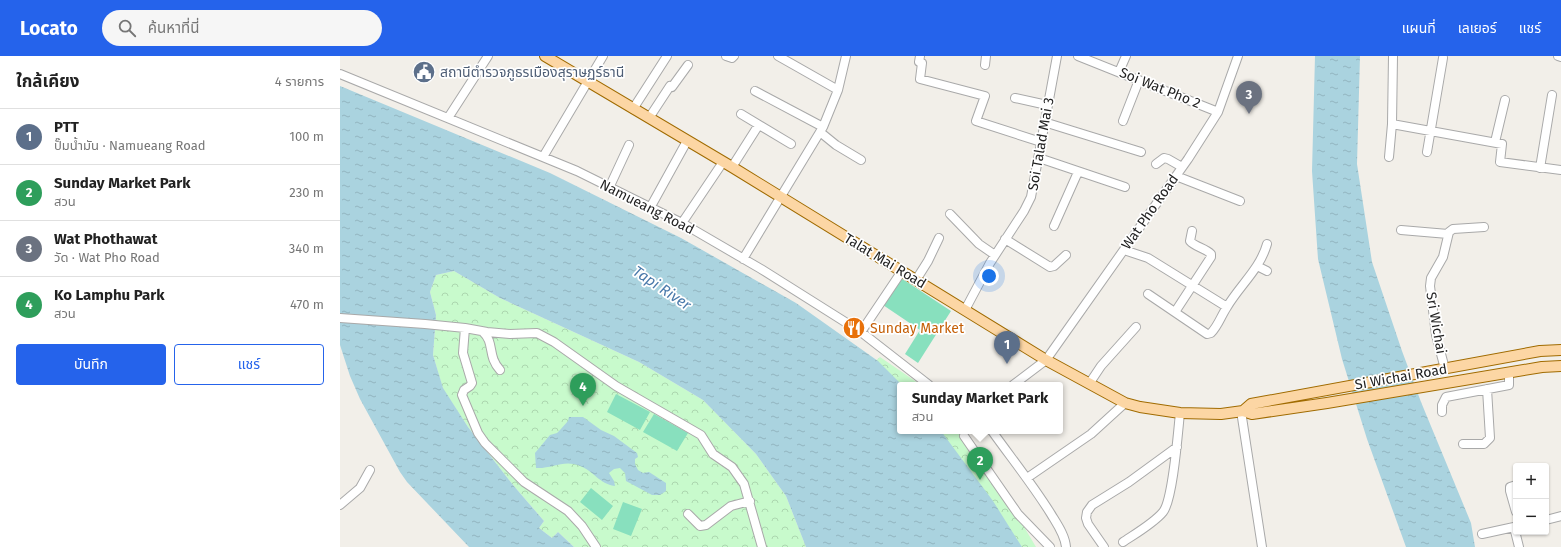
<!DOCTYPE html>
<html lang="th">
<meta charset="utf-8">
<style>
:root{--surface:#fff;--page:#f6f6f6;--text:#222;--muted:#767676;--line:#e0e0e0;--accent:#2563eb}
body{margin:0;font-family:"Fira Sans","Noto Sans Thai",sans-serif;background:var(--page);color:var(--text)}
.controls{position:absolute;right:12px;bottom:12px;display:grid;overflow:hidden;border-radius:4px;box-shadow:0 1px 3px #0004}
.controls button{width:36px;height:36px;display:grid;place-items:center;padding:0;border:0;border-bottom:1px solid var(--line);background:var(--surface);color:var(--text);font:20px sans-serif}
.you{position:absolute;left:649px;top:220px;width:14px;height:14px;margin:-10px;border:3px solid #fff;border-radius:50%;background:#1a73e8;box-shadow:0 0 0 6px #1a73e833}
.badge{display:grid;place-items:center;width:26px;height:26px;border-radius:50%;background:var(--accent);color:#fff;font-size:13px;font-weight:700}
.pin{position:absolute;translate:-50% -33px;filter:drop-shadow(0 1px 2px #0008)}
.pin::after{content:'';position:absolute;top:21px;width:14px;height:12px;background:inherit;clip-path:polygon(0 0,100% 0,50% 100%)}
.popup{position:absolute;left:557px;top:326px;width:166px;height:52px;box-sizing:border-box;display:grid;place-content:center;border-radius:4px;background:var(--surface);filter:drop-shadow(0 1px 3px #0005);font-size:13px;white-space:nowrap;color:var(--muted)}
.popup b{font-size:15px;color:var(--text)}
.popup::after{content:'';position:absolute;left:50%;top:100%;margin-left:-8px;border:8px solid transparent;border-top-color:var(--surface)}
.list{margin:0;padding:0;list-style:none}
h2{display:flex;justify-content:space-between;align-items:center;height:52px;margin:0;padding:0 16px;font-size:17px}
h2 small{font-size:13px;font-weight:400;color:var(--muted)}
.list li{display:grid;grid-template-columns:26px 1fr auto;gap:12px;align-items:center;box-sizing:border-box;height:56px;padding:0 16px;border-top:1px solid var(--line)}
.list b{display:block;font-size:15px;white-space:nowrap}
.list p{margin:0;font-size:13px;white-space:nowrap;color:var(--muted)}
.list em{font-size:13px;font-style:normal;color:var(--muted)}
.actions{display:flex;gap:8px;padding:12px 16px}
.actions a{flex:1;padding:9px 0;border:1px solid var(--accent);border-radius:4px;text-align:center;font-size:14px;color:var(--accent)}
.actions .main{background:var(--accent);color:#fff}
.icon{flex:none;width:22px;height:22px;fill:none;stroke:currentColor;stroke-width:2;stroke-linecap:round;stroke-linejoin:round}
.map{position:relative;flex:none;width:1221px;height:491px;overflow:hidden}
header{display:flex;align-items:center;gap:24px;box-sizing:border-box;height:56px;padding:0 20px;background:var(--accent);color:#fff}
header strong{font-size:19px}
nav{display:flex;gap:22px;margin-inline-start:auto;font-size:14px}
.search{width:280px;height:36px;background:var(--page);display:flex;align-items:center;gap:10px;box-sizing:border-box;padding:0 14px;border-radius:22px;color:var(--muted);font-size:15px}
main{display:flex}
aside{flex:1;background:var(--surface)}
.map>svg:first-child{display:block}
.park{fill:url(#park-crowns)}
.pitch{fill:#88e0be}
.water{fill:url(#water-ripples)}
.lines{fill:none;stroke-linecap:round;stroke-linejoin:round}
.minor-casing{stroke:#a9a9a9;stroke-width:10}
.major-casing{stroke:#a06b00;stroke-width:12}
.minor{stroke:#fff;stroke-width:8}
.major{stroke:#fcd6a4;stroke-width:10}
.labels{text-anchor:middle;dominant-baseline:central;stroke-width:3.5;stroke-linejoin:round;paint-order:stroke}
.service-label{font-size:14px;fill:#4e5e75;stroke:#fff;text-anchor:start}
.street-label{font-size:14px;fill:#222;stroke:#fff}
.food-label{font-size:14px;fill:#c56008;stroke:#fff;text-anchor:start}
.water-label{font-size:15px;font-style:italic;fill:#4a7aab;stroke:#fff}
</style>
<header>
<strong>Locato</strong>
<div class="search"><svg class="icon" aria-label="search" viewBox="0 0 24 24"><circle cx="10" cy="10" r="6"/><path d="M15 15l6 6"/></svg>ค้นหาที่นี่</div>
<nav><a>แผนที่</a><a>เลเยอร์</a><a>แชร์</a></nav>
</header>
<main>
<aside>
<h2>ใกล้เคียง<small>4 รายการ</small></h2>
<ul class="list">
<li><span class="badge" style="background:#5c6f8a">1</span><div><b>PTT</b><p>ปั๊มน้ำมัน · Namueang Road</p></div><em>100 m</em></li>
<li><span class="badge" style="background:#2e9e5b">2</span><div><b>Sunday Market Park</b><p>สวน</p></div><em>230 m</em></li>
<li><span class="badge" style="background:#6b7280">3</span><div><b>Wat Phothawat</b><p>วัด · Wat Pho Road</p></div><em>340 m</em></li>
<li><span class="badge" style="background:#2e9e5b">4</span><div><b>Ko Lamphu Park</b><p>สวน</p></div><em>470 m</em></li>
</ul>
<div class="actions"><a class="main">บันทึก</a><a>แชร์</a></div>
</aside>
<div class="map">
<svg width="1221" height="491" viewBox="0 0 1221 491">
<defs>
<pattern id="park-crowns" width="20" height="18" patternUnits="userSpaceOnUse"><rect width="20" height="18" fill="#c8facc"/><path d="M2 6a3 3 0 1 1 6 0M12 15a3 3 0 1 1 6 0" fill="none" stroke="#acd6af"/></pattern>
<pattern id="water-ripples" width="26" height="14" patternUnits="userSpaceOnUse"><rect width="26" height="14" fill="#aad3df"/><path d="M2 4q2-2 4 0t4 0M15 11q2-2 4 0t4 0" fill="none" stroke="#92b5bf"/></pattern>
</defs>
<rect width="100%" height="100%" fill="#f2efe9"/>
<path class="park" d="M114,215l46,27 139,64 64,38 53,54 30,42 20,51h-232l-16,-15 -6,6 -13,-10 5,-7 -31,-36 -45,-58 -25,-38 -10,-34 3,-40 -6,-23 6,-17z
M540,301l41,28h-21l-27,-22z
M592,375h31l-3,3 54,76 22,37h-21z"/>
<path class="pitch" d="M561,222l50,33 -33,52 -13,-9 15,-24 -37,-25z
M276,338l34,18 -10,18 -33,-18z
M314,358l34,19 -11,18 -34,-19z
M251,432l22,18 -11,14 -22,-18z
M283,446l19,7 -11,27 -18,-7z"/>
<path class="water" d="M975,0h45l-3,108 15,98 30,89 19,51 50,121 4,24h-69l-39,-108 -25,-80 -24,-100 -6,-88z
M0,30l210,87 131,65 115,65 82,58 24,24h-2v46h41l52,70 29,46h-216l-20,-51 -30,-42 -53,-54 -64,-38 -139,-64 -46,-27 -18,4 -6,17 6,23 -3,40 10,33 25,39 45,58 31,36 -5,7 13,10 6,-6 16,15h-105l-62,-65 -7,-10 -40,-73 -10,-23 -10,-31z
M229,361h14l18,13 13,6 23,17 1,4 -3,2v5l3,6 5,3 6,-1 17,11v8l-6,4h-8l-26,-14 -1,-8 -5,-5 -6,1 -5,4 5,8 1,5c-16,-2 -21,-15 -35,-20 -16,-7 -28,3 -44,2l-1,-15 15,-18 7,-2 3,-3 8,-9z"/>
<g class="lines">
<g class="minor-casing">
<path id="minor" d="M386,0l6,2 2,-2
M438,0l60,34
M580,0l-1,6 3,1 -2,16 65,17 -9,25 65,21
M738,0l140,56
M1218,0l3,1
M645,9l1,-9
M779,16l7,-16
M0,18l237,97 105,52 79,46 100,63 68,53
M415,35l68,36
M675,42l32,7
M293,53l34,-53
M401,58l50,30
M108,62l40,-62
M309,62l21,-32 2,1 16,-22
M783,65l16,-41
M704,66l97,30
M1052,68l110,20 -2,18 61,8
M480,76l16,13 25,15
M1155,86l10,-42
M1087,96l16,-94
M203,101l60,-101
M1049,101l3,-33 1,-68
M699,102l86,29
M816,108l8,-6 4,1 14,8
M392,111l26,-41
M1200,112l12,-73
M836,120l64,25
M269,132l20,-43
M310,152l37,-67
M610,158l29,30 16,11
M342,167l41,-61
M714,170l24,-54
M1061,174l47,4
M665,183l45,28 4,-1 12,-11
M784,194l24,8 79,49
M403,203l80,-132 15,-37 8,-34
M917,210l10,5
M576,224l12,-19 11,-23
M808,238l59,40 4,-1c7,-7 10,-17 16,-26 13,-22 33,-38 40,-63
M625,254l25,-47 34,-52 7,-14 26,-141
M835,256l36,-55v-3c-6,-6 -16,-7 -21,-13l2,-10
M0,262l85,6 40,4 22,4 23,2 27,-1 17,9 62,44 85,49 12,19 19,13 12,17 18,63
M125,272l-2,25 9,30 -2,3 -6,4 -2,5 16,38 7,10 39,39 44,29 14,15 14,21
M143,276c12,11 4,24 17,38
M521,276l41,-61
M1105,313l-9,-34 -6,-49 1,-8 12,-21 6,-25 4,-3 31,-2
M749,328l12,-18 35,-39
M673,329l33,-25 142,-201 30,-47 20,-56
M901,355l21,136
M1102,356v-7l4,-8 63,-12v-13
M652,375c20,28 41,54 59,83 6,10 14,21 15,33
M624,380l54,78 32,33
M1123,388h21l6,-6 -3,-49
M687,422l64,-44 34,-31
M1176,429l-6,2v4l6,21
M0,449l20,-17 10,-18
M348,458l12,12 6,-1 25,-19 19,-5
M1206,464l15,-4
M1176,471h-2l5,20
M1142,478l32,-7
M783,486c12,-8 31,-19 40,-30 10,-12 15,-81 17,-99
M764,491l-16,-23 -2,-6 1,-6 5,-7 37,-23 48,-35"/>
</g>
<g class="major-casing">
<path id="major" d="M205,0l187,111 314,193 79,43 15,4 40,6 41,1 22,-3 9,3 75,-11 215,-36 19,-1
M903,355l8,-7 289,-53 21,-1"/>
</g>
<use href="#minor" class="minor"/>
<use href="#major" class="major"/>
</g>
<defs>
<g id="civic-disc" transform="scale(1.15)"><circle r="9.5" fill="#5c6f8a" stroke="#fff"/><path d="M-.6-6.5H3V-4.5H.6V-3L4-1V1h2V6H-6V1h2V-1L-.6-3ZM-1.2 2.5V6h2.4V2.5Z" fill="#fff"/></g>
<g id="restaurant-disc" transform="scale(1.15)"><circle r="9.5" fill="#e8710a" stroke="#fff"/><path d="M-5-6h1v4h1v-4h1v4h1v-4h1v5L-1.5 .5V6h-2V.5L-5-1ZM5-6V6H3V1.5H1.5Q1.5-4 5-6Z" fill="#fff"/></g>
</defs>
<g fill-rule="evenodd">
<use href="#civic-disc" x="84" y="16"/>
<use href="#restaurant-disc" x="514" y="272"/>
</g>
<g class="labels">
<g class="service-label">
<text x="100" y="16">สถานีตำรวจภูธรเมืองสุราษฏร์ธานี</text>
</g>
<g class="street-label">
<text transform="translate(820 32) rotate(22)">Soi Wat Pho 2</text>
<text transform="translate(701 88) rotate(-80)">Soi Talad Mai 3</text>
<text transform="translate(307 151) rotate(27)">Namueang Road</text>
<text transform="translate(810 156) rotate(-55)">Wat Pho Road</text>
<text transform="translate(545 205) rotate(31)">Talat Mai Road</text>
<text transform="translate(1096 267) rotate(80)">Sri Wichai</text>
<text transform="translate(1061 321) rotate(-10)">Si Wichai Road</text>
</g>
<g class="food-label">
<text x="530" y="272">Sunday Market</text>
</g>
<g class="water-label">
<text transform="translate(322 232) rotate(34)">Tapi River</text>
</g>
</g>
</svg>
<div class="controls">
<button>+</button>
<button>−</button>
</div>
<div class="you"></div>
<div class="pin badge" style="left:667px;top:308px;background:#5c6f8a">1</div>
<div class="pin badge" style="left:640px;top:424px;background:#2e9e5b">2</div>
<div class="popup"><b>Sunday Market Park</b>สวน</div>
<div class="pin badge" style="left:909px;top:58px;background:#6b7280">3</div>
<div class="pin badge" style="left:243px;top:350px;background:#2e9e5b">4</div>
</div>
</main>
